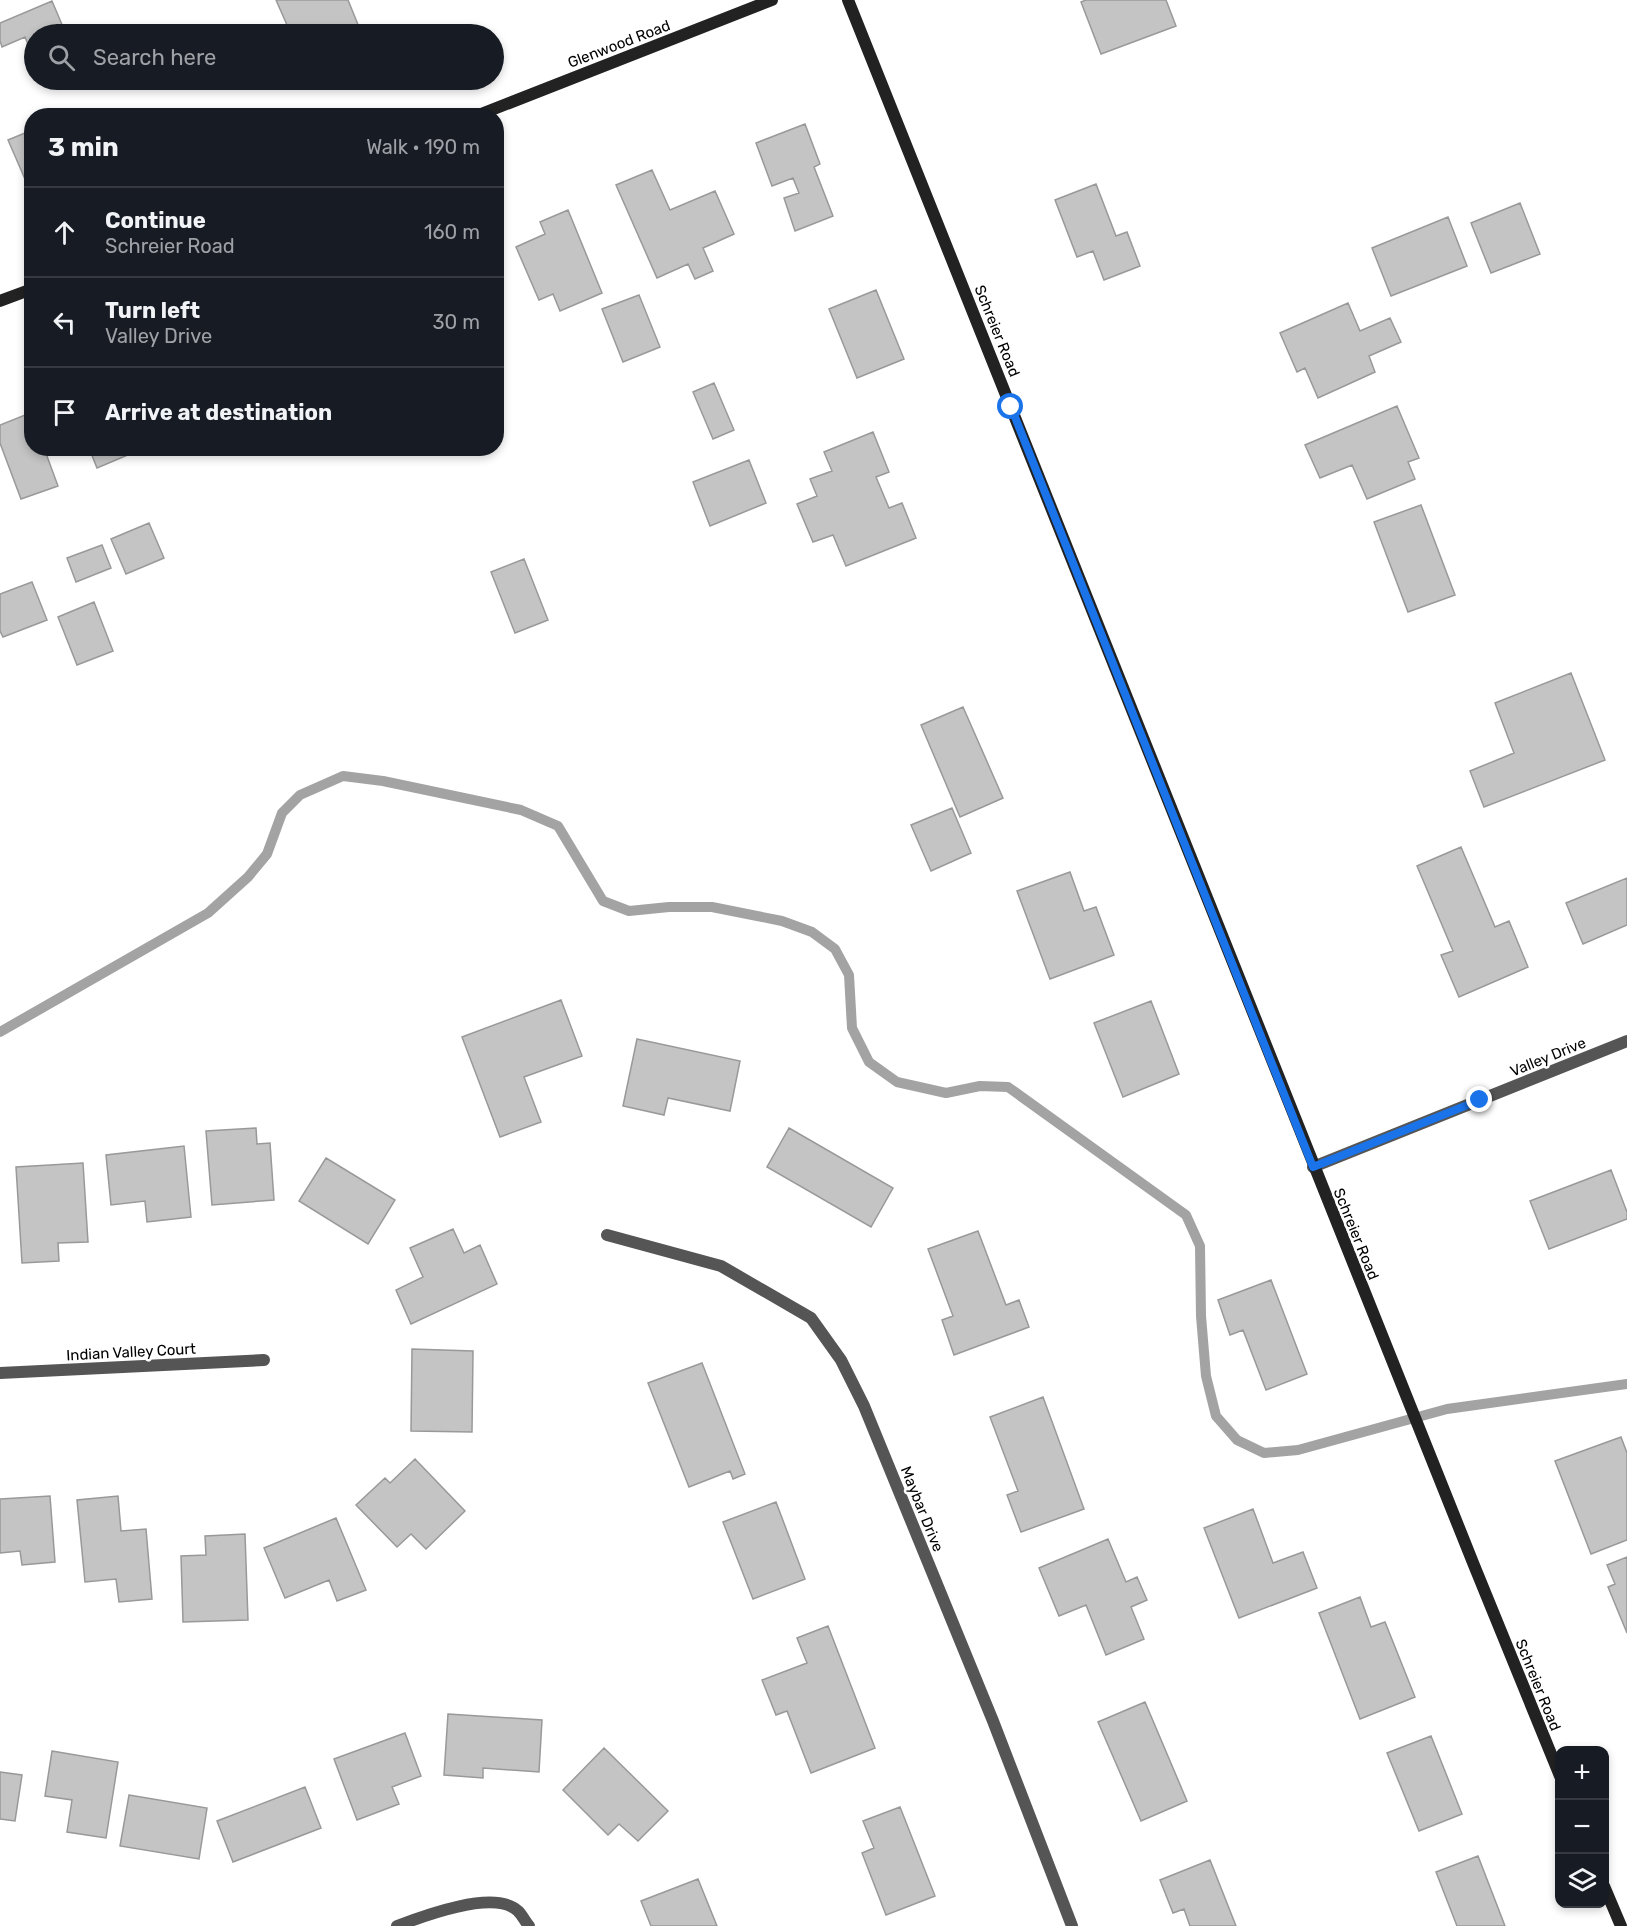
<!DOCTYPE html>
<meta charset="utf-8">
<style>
:root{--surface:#171b24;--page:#242831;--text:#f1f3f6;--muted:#9ea1a6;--line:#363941}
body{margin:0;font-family:Rubik,sans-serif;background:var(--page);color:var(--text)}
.controls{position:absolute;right:18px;bottom:18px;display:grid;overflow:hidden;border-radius:12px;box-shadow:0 3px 9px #0003}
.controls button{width:54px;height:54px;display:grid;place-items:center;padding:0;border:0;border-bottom:2px solid var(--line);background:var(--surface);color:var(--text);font:30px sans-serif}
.stop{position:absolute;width:18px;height:18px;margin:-14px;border:4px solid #1a73e8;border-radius:50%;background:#fff}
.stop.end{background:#1a73e8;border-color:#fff;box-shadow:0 2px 6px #0008}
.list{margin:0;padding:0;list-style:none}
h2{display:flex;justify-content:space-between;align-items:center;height:78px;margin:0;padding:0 24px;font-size:26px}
h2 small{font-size:20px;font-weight:400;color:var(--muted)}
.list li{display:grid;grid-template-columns:39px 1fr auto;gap:18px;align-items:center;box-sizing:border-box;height:90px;padding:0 24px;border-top:2px solid var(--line)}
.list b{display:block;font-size:22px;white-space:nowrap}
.list p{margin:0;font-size:20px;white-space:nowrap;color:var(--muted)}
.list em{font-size:20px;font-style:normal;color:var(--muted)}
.icon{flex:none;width:33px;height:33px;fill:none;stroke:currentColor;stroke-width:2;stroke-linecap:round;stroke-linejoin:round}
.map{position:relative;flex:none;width:1627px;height:1926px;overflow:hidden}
.search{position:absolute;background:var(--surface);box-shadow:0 3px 9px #0003;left:24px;top:24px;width:480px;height:66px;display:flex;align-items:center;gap:15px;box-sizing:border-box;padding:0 21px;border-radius:33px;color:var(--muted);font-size:22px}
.panel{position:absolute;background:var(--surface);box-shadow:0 3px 9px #0003;left:24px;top:108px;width:480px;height:348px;border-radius:24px}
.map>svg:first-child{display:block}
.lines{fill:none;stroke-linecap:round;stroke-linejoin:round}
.stream{stroke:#a3a3a3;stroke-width:10}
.building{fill:#c4c4c4;stroke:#999;stroke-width:1.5}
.street{stroke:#555;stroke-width:12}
.secondary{stroke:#222;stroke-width:12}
.route{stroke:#1a73e8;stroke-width:8}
.labels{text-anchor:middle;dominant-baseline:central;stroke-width:5;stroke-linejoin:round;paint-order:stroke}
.street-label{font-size:15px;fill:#000;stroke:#fff}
</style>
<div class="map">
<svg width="1627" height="1926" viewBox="0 0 1627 1926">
<rect width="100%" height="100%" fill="#fff"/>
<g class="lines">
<path class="stream" d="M0,1032l208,-119 40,-36 19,-23 15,-41 18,-18 43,-19 40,5 138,29 37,16 45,75 26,10 40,-4h43l70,14 30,11 23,17 14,26 3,53 17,34 28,20 49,11 34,-7 28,1 178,128 14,31 1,70 5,60 10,40 21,24 27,13 34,-3 149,-41 180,-25"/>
</g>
<path class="building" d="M276,0h72l11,27 -19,7h-49z
M1086,0h80l10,26 -75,28 -20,-52z
M52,1l14,33h-32v25l-9,-22 -23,10 -2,-6v-18z
M805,124l15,40 -6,3 19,49 -38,15 -11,-33 15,-5 -6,-15 -21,8 -16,-43z
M32,130v54l-4,2 -20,-46z
M652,170l18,40 45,-19 19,43 -31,14 10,23 -18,8 -7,-15 -31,14 -41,-93z
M1096,184l20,52 11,-4 13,34 -36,14 -11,-29 -16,6 -22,-57z
M1520,203l20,51 -49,19 -20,-50z
M568,210l34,83 -42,18 -7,-17 -14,6 -23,-53 29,-13 -5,-12z
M1448,217l19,49 -76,30 -19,-48z
M876,290l28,69 -47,19 -28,-69z
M639,295l21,52 -37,15 -21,-53z
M1348,303l12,28 30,-13 11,24 -32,14 6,16 -57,26 -13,-30 -8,4 -17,-39z
M714,383l20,47 -21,9 -20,-47z
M1397,406l22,52 -11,4 7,17 -48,20 -15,-34 -32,13 -15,-33z
M30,413l2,35h12l14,38 -37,13 -21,-56v-18z
M873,432l16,40 -13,5 13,31 13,-5 14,35 -70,28 -13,-31 -20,7 -16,-38 20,-8 -7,-17 22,-8 -8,-19z
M89,448h52l1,1 -45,19z
M749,460l17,43 -56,23 -17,-44z
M1421,505l34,90 -47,17 -34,-90z
M149,523l15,35 -38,16 -15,-35z
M102,545l9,23 -35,14 -9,-24z
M524,559l24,61 -33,13 -24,-61z
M32,582l15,38 -44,17 -3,-6v-37z
M94,602l19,49 -36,14 -19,-48z
M1571,673l34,87 -121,47 -14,-36 44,-18 -19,-50z
M963,707l40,91 -43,19 -39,-92z
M952,808l19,45 -40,18 -20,-46z
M1461,847l34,80 14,-6 19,46 -69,30 -18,-42 12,-4 -36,-85z
M1070,872l14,39 12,-4 18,48 -64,24 -33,-88z
M1627,878v47l-44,19 -17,-41z
M561,1000l21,56 -58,21 17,45 -41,15 -38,-100z
M1151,1001l28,73 -56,23 -29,-74z
M637,1039l103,22 -10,50 -62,-13 -4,17 -41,-9z
M256,1128l1,16 13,-1 4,57 -62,5 -6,-74z
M789,1128l104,60 -22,39 -104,-60z
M184,1146l7,71 -44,5 -2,-21 -34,4 -5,-50z
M326,1158l69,42 -27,44 -69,-43z
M83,1163l5,79 -30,1 1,18 -37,2 -6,-96z
M1611,1170l16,42v7l-78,30 -19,-48z
M453,1229l11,24 16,-8 17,39 -86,40 -15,-34 27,-13 -13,-29z
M978,1231l28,74 13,-5 10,27 -75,28 -12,-35 11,-4 -25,-67z
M1271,1280l36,94 -41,16 -23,-60 -13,5 -12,-35z
M412,1349l61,2 -1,81 -61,-1z
M702,1363l43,111 -12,5 -3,-8 -41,16 -41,-104z
M1043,1397l41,112 -63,23 -14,-37 11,-4 -28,-74z
M1621,1437l6,16v87l-36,14 -36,-93z
M415,1459l50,52 -39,38 -15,-15 -14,13 -41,-42 29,-27 5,5z
M50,1496l5,66 -33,3 -2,-14 -20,2v-54z
M118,1496l3,35 25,-2 6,70 -33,3 -3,-23 -31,3 -8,-82z
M776,1502l29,77 -52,20 -30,-77z
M1253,1509l20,54 30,-11 14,36 -78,30 -35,-90z
M336,1518l30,72 -29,11 -8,-21 -44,18 -21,-50z
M245,1534l3,86 -65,2 -2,-66 25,-1 -1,-19z
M1108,1539l18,43 11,-5 10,23 -16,7 13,32 -38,16 -20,-50 -27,11 -20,-48z
M1627,1557v76l-19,-46 7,-3 -8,-19z
M1360,1597l11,30 14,-5 30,75 -55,22 -41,-106z
M828,1626l47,122 -64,25 -24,-62 -11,4 -14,-35 45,-17 -10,-25z
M1145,1702l42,99 -46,20 -43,-99z
M448,1714l94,6 -3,52 -56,-4v10l-39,-3z
M405,1733l16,43 -29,11 7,17 -42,16 -23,-61z
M1431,1736l31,78 -43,17 -32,-78z
M604,1748l64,63 -30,30 -19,-17 -11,11 -45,-45z
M52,1751l66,11 -12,76 -39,-6 5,-32 -27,-4z
M0,1772l22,3 -7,46 -15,-2z
M305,1787l16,41 -88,34 -16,-41z
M129,1795l78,13 -8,51 -79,-13z
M900,1807l35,89 -49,19 -24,-62 12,-5 -11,-27z
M1478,1856l27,70h-48l-21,-54z
M1210,1860l26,66h-46l-6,-17 -11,4 -13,-33z
M698,1879l19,47h-66l-10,-25z"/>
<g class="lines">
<path class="street" d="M1313,1167l314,-126
M607,1235l114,31 90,52 30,42 23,46 129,315 79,205
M0,1373l264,-13
M397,1926c26,-10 98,-37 121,-15 4,4 7,10 11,15"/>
<path class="secondary" d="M848,0c238,592 470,1186 712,1776
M476,116l296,-116
M0,301l32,-12
M1604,1886l17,40"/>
</g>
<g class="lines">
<path class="route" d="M1011,407l302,760 167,-67"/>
</g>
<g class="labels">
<g class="street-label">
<text transform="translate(619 44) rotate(-21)">Glenwood Road</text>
<text transform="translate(997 331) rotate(68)">Schreier Road</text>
<text transform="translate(1548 1057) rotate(-22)">Valley Drive</text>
<text transform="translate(1356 1234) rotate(68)">Schreier Road</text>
<text transform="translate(131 1352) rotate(-3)">Indian Valley Court</text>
<text transform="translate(922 1509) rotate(68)">Maybar Drive</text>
<text transform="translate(1538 1685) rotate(68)">Schreier Road</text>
</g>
</g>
</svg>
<div class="controls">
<button>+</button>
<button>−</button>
<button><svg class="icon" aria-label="layers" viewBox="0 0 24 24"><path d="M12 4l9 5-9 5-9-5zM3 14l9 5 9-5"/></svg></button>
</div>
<div class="stop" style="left:1011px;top:407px"></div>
<div class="stop end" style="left:1480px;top:1100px"></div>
<div class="search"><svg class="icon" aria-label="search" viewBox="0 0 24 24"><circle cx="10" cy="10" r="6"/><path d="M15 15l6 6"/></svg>Search here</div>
<section class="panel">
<h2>3 min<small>Walk · 190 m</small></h2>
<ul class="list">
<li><svg class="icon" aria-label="ahead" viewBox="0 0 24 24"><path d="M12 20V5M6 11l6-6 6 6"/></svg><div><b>Continue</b><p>Schreier Road</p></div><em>160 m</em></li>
<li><svg class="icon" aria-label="left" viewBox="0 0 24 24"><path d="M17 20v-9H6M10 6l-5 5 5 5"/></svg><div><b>Turn left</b><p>Valley Drive</p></div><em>30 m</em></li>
<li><svg class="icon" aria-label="arrive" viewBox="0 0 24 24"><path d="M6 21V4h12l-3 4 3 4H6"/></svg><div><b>Arrive at destination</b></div></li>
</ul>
</section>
</div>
